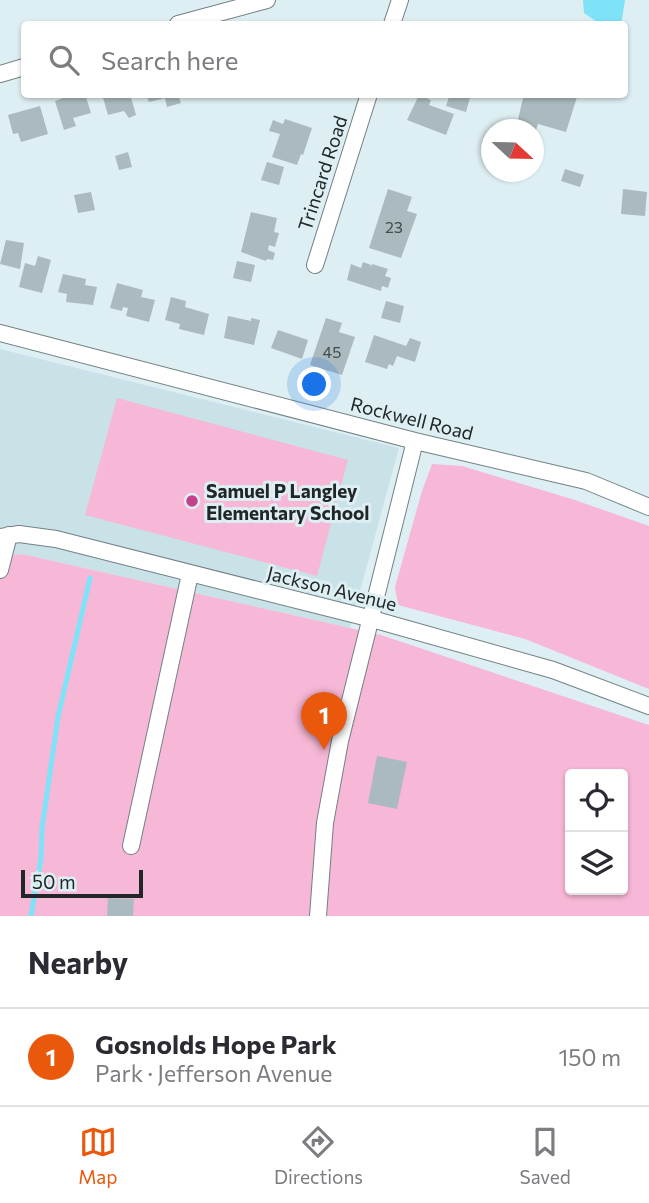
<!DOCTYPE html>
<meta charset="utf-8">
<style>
:root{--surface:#fff;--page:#f7f7f7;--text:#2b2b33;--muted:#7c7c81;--line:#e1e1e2;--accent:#ea580c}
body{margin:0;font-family:Commissioner,sans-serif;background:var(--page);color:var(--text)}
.controls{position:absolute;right:21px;bottom:21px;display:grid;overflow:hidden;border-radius:7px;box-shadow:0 2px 5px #0004}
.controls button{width:63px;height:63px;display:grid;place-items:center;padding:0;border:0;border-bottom:2px solid var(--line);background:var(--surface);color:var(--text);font:35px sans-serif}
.compass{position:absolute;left:481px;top:119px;width:63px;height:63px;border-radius:50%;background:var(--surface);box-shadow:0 2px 5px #0004;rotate:112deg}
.scale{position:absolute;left:21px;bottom:18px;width:122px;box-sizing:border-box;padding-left:7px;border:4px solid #212728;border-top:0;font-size:19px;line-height:24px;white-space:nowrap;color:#212728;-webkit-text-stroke:5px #deeff3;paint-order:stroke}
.you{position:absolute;left:315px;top:385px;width:24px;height:24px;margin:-18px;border:5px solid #fff;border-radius:50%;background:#1a73e8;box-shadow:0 0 0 10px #1a73e833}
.badge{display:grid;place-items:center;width:46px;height:46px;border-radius:50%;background:var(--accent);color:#fff;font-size:23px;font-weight:700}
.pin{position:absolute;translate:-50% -58px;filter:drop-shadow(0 2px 4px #0008)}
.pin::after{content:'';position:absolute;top:37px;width:24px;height:21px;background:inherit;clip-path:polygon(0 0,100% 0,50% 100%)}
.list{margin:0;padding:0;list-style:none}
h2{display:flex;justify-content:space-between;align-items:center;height:91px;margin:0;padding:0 28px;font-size:30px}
h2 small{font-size:23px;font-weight:400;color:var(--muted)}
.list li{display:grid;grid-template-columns:46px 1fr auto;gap:21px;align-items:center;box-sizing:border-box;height:98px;padding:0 28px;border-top:2px solid var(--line)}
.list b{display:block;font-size:26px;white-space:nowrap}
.list p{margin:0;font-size:23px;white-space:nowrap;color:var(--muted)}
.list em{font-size:23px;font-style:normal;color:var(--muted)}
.icon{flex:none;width:38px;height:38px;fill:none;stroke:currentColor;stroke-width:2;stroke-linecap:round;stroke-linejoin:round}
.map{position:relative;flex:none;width:649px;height:916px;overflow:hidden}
.search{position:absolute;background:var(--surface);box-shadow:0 2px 5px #0004;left:21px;right:21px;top:21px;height:77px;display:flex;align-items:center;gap:18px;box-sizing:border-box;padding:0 24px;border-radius:7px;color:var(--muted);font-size:26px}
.sheet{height:189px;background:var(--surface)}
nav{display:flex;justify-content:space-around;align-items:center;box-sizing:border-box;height:98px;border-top:2px solid var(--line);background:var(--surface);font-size:19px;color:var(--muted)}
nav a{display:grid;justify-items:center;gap:4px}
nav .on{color:var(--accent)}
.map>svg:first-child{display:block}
.built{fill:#c9e2e8}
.green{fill:#f7b7d6;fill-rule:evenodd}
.water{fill:#7fe3f8}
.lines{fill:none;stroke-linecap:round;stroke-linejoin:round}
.stream{stroke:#7fe3f8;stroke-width:5}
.building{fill:#aababe}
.street-casing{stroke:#728185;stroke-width:18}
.street{stroke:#fff;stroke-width:16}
.poi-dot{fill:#c3428b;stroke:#deeff3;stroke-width:2.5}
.labels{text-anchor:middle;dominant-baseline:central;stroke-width:6;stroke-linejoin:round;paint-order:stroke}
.number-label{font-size:16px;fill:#434c4e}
.street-label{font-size:19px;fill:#212728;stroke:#deeff3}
.poi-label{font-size:19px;font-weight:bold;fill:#212728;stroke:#deeff3;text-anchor:start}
</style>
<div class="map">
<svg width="649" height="916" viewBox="0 0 649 916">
<rect width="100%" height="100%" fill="#deeff3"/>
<path class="built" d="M0,349l399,99 -49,180 -328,-74 -22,2z"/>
<path class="green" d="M117,398l231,62 -31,116 -232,-61z
M432,464l30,2 113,34 74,26v163l-124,-50 -127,-34 -3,-18 27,-96z
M22,554l359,81 268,90v191h-649v-360zM570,774h53v116h-53z"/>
<path class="water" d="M583,0h42l-3,20 -5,4h-17l-16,-11z"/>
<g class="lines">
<path class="stream" d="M31,916l10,-58 1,-30 16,-111 32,-139"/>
</g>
<path class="building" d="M74,94h11l6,19 -18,5 3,8 -12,4 -9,-29z
M102,94h28l6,21 -7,3 -5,-7 -16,4z
M146,94h32l3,9 -14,4 -2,-9 -16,4z
M450,94h21l-5,18 -20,-6z
M524,94h51l2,3 -11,35 -28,-8 -4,12v-6l-18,-2z
M419,95l12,5 -2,5 25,9 -8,21 -39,-15z
M40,106l8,28 -27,8 -3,-9 -5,1 -5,-19z
M285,119l27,9 -9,27 -2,-1 -4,11 -25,-8 8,-23 -11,-3 4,-11 10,4z
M128,152l4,15 -13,3 -4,-14z
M267,162l17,5 -5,18 -18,-5z
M565,169l19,6 -4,12 -19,-6z
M388,189l24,8 -5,14 10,3 -16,44 -32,-10z
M623,189l24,3 -2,24 -24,-2z
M91,192l4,18 -17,3 -4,-18z
M251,212l26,6 -3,14 5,1 -4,14 -6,-2 -1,5 7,3 -2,7 -6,-1 -1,2 -25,-9z
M6,240l18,3 -4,26 -20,-5z
M38,256l13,4 -9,33 -23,-6 6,-24 10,3z
M237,261l18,4 -4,17 -18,-4z
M363,262l8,3v3l1,-4 16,5 -3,7 6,2 -3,10 -6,-2 -1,5 -34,-11 4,-16 10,4z
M63,274l23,5 -1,6 12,2 -4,18 -27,-3 1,-8 -9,-2z
M117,283l26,7 -2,7 14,3 -6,22 -23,-6 2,-8 -5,-1 -1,4 -12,-3z
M171,297l15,4 -1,6 24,7 -5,21 -25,-6 1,-5 -15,-4z
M386,301l18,5 -4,17 -19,-5z
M228,316l23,5v-3l9,2 -6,25 -30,-7z
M326,318l16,5 -3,9 16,5 -13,38 -32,-10z
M278,330l30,10 -6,19 -31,-11z
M374,335l32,11 4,-8 11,4 -6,20 -18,-6 -4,10 -4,-2 -2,5 -22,-7z
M377,756l30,6 -10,47 -29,-6z
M108,898l26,1 -1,17h-26z"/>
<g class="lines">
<g class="street-casing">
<path id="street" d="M178,24l89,-24
M392,24l8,-24
M0,74l24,-7
M315,265l54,-171
M0,333l415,108 171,40 63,26
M0,537l19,-3 37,5 316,80 181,51 96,36
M0,570l9,-35
M131,846l59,-272
M318,916l7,-93 15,-82 75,-300"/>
</g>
<use href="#street" class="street"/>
</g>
<circle class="poi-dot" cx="192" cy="501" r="7"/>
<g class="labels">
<g class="number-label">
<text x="394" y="226">23</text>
<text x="332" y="351">45</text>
</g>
<g class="street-label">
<text transform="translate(322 173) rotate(-72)">Trincard Road</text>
<text transform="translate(412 418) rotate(14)">Rockwell Road</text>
<text transform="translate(332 588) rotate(14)">Jackson Avenue</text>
</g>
<g class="poi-label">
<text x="206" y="490">Samuel P Langley<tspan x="206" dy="22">Elementary School</tspan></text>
</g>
</g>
</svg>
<div class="controls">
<button><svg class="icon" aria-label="locate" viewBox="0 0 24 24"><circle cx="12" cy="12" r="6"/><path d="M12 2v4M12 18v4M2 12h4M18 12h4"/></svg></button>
<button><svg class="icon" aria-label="layers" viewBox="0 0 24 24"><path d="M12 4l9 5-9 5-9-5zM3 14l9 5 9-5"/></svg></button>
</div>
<svg class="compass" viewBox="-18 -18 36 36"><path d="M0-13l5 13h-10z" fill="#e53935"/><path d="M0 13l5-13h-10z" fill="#7c7c81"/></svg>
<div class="scale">50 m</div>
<div class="you"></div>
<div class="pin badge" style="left:324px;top:750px">1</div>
<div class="search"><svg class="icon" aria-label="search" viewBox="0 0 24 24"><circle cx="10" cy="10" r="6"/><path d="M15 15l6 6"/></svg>Search here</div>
</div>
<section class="sheet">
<h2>Nearby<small></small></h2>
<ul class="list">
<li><span class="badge">1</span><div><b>Gosnolds Hope Park</b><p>Park · Jefferson Avenue</p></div><em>150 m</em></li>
</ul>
</section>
<nav>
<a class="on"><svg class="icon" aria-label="map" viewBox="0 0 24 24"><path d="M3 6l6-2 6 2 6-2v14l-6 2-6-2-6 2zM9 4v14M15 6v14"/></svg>Map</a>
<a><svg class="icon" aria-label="directions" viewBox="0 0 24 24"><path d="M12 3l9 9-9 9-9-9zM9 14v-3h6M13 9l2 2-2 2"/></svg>Directions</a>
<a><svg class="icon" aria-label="saved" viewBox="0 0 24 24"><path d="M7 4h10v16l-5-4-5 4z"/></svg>Saved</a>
</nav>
